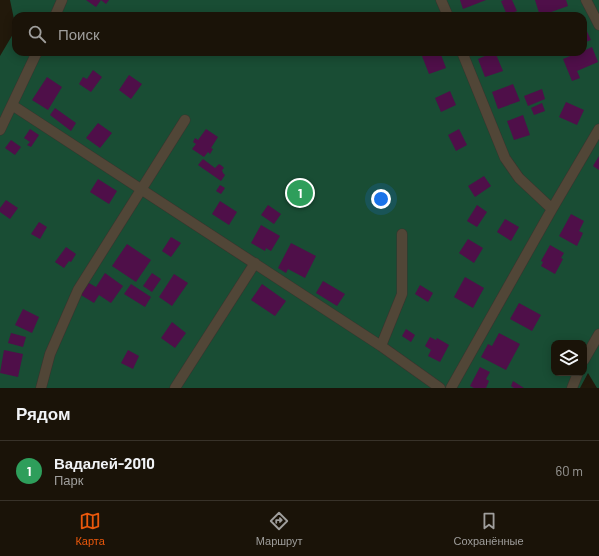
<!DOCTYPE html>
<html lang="ru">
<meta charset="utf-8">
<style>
:root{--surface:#1a1308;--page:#231c12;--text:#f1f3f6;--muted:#9f9e9c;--line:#383229;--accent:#ea580c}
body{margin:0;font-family:Barlow,sans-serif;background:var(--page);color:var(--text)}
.controls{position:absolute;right:12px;bottom:12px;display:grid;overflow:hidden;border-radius:8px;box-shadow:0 2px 10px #0003}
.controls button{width:36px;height:36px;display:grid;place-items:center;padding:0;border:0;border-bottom:1px solid var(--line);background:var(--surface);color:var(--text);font:20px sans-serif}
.you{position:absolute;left:381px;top:199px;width:14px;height:14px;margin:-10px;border:3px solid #fff;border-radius:50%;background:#1a73e8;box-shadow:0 0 0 6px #1a73e833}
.badge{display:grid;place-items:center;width:26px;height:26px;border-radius:50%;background:var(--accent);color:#fff;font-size:13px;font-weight:700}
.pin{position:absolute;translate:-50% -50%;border:2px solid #fff;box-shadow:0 1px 4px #0006}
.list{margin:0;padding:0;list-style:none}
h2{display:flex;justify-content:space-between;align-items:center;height:52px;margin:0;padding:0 16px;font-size:17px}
h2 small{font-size:13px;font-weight:400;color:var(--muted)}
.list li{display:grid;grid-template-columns:26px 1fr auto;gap:12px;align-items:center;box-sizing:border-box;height:60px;padding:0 16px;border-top:1px solid var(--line)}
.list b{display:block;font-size:15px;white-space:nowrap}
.list p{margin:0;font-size:13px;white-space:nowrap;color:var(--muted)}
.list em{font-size:13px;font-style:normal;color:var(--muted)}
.icon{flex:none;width:22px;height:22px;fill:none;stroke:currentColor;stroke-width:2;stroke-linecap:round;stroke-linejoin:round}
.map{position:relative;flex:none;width:599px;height:388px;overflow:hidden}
.search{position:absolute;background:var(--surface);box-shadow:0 2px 10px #0003;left:12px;right:12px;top:12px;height:44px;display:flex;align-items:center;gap:10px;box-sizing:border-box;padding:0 14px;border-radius:12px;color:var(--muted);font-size:15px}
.sheet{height:112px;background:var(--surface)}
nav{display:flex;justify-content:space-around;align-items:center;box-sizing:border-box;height:56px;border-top:1px solid var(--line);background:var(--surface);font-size:11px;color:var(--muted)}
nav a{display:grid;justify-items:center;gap:2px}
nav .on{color:var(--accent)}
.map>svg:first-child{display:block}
.green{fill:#194d34;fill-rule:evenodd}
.building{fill:#4f0f49}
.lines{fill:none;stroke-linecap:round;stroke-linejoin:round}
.minor-casing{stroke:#3a342e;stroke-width:11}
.minor{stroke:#514637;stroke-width:10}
</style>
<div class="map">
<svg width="599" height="388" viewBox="0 0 599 388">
<rect width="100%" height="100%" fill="#22190b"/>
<path class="green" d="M10,0h589v388h-2l-9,-15 -8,15h-580v-332l16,-27v23h567v-36h-567v13zM554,343h30v30h-30z"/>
<path class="building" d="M86,0h23l-3,4 -5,-4 -5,7z
M460,0h26l-23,9z
M504,0h8l5,11 -10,4 -6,-14z
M535,0h31l2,6 -28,10z
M583,23l8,17 -8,3z
M592,47l6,15 -21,9 3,7 -8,3 -9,-22 17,-7h3v-1z
M433,52h7l6,16 -17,6 -7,-18z
M494,52h1l8,19 -18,6 -7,-18z
M93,70l9,7 -11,15 -12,-8 4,-7 4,2z
M129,75l13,9 -11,15 -12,-9z
M47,77l15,10 -14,23 -16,-10z
M513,84l7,17 -22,8 -6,-17z
M542,89l3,10 -17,7 -4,-10z
M450,91l6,14 -15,7 -6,-14z
M566,102l18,8 -7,15 -18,-8z
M542,103l3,8 -11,4 -3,-7z
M55,108l21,15 -5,8 -21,-16z
M523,115l7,20 -16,5 -7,-19z
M98,123l14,10 -12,15 -14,-10z
M30,129l9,6 -8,12 -4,-2 3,-3 -6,-4z
M206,129l12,8 -7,11 2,1 -3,5 -2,-2 -4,5 -12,-8 4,-5 -3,-2 2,-4 3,2z
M459,129l8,16 -11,6 -8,-16z
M11,140l10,7 -6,8 -10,-7z
M599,156v14l-6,-4z
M203,159l12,9 4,-4 3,2 2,2 -2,2 1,3 2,2 -4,6 -23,-16z
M484,176l7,10 -16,11 -7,-11z
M98,179l19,12 -8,13 -19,-12z
M220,185l5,3 -4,6 -5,-3z
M6,200l12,8 -8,11 -10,-7v-4z
M220,201l17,11 -8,13 -17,-11z
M268,205l13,9 -7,10 -13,-9z
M477,205l10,7 -10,15 -10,-6z
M571,214l13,7 -5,10 4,2 -6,13 -18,-10z
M505,219l14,8 -8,14 -14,-9z
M39,222l8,5 -7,12 -9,-5z
M261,225l19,11 -9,15 -5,-3 -1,3 -14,-8z
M171,237l10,6 -10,14 -9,-6z
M468,239l15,9 -9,15 -15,-10z
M291,243l25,13 -11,22 -17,-9 -2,4 -8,-5z
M127,244l24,16 -15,22 -24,-16z
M550,245l14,8 -3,5 2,1 -8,15 -14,-8 2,-4 -2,-1z
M66,247l10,7 -5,8 -2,-1 -5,7 -9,-6z
M105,273l18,13 -12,17 -12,-8 -5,8 -13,-8 8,-12 7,4z
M152,273l9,6 -9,13 -9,-6z
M174,274l14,9 -16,23 -13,-9z
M465,277l19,11 -11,20 -19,-11z
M323,281l22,13 -8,12 -21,-13z
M131,284l20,13 -6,10 -21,-13z
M262,284l24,17 -11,15 -24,-16z
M420,285l13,8 -5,9 -13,-8z
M519,303l22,12 -9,16 -22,-12z
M23,309l16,8 -7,16 -17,-8z
M172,322l14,11 -11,15 -14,-10z
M406,329l9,6 -4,7 -9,-6z
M11,333l15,4 -3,10 -15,-4z
M499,333l21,11 -14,26 -25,-13 7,-13 4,2z
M430,337l6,3 1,-2 12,7 -9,17 -12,-6 3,-6 -6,-4z
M4,350l19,4 -5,23 -18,-4z
M128,350l11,6 -6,13 -12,-6z
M480,367l10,5 -4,7 3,2 -3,7h-12l-4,-2z
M513,381l11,7h-10l-3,-2z"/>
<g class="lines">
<g class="minor-casing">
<path id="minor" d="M441,0l7,16
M586,0l13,25
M55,16l7,-16
M462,52l43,106 14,20 33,31
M12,105l369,241 59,42
M0,130l37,-78
M381,346l21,-52v-60
M584,360l15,-26
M41,388l9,-34 28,-64 107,-170
M175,388l80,-125
M451,388l101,-179 47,-80
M572,388l6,-15"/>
</g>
<use href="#minor" class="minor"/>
</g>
</svg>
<div class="controls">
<button><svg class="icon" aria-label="layers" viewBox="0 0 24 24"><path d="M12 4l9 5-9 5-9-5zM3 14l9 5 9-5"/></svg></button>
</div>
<div class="you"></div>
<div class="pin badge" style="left:300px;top:193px;background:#2e9e5b">1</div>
<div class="search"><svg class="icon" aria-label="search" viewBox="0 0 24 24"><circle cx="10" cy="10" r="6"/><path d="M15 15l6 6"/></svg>Поиск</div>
</div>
<section class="sheet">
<h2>Рядом<small></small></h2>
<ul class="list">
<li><span class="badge" style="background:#2e9e5b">1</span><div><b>Вадалей-2010</b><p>Парк</p></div><em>60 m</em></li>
</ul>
</section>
<nav>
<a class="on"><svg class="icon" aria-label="map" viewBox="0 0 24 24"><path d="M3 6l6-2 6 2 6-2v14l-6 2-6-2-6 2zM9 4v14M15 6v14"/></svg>Карта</a>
<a><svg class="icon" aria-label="directions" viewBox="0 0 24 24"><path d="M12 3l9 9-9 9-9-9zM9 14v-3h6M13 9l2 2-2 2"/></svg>Маршрут</a>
<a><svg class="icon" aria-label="saved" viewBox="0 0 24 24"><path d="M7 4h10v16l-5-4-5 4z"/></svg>Сохранённые</a>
</nav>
